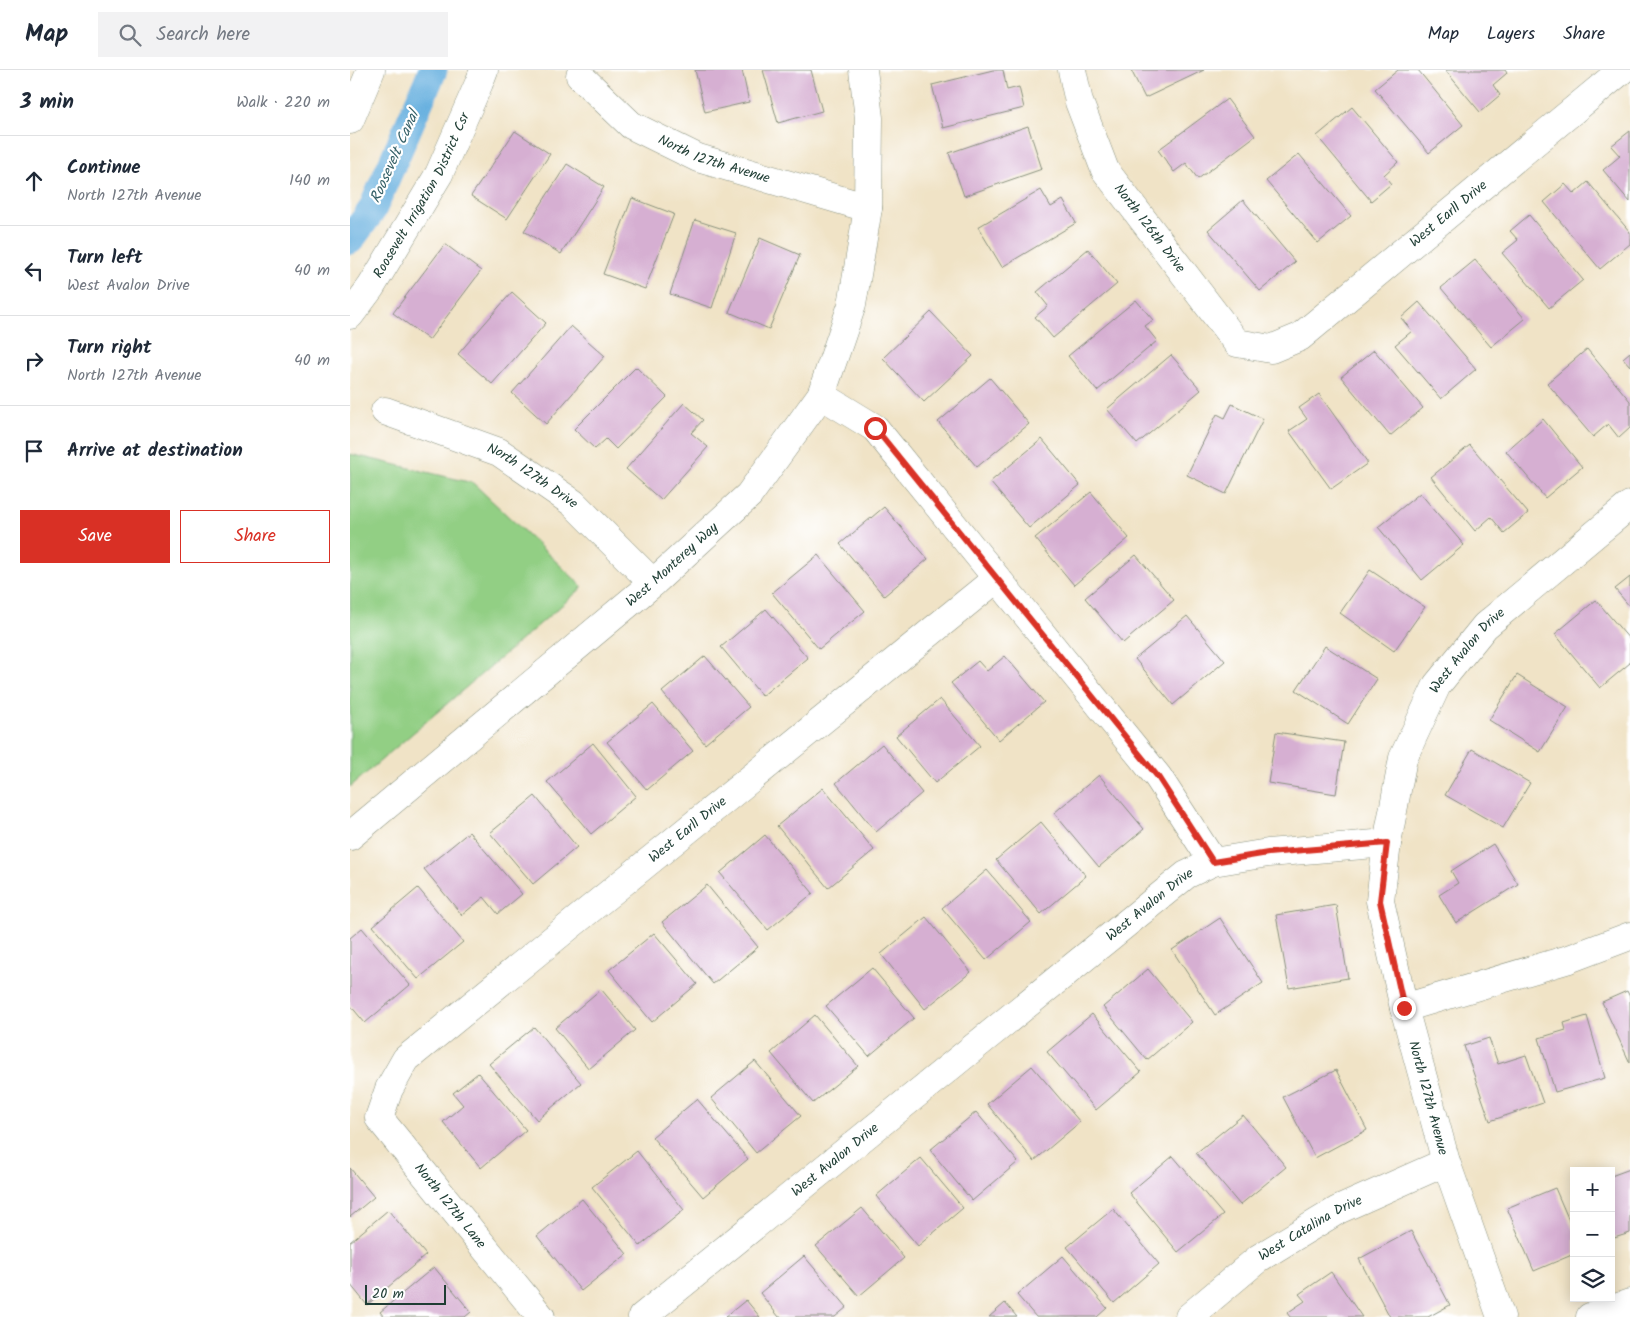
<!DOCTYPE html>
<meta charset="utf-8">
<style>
:root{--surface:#fff;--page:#f2f2f3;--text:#1f2937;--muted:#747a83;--line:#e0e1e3;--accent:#d93025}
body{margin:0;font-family:Kalam,sans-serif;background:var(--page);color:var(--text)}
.controls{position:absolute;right:15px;bottom:15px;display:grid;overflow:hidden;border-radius:0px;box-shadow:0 2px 12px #0003}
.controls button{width:45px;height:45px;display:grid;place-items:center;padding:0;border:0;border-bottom:1px solid var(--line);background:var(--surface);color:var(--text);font:25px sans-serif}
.scale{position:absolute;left:15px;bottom:12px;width:81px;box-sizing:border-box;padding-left:5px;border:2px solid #1f3d34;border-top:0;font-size:14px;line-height:18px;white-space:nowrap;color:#1f3d34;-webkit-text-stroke:4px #fff;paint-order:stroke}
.stop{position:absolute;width:15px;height:15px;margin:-11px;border:4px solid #d93025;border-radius:50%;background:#fff}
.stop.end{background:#d93025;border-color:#fff;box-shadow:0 1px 5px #0008}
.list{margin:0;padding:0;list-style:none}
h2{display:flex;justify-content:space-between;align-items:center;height:65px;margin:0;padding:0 20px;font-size:21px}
h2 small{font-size:16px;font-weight:400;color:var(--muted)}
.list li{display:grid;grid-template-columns:32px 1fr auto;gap:15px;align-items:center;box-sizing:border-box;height:90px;padding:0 20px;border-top:1px solid var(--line)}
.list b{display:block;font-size:19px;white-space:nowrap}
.list p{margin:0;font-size:16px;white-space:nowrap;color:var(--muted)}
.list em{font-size:16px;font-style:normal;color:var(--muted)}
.actions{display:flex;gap:10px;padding:15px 20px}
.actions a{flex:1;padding:11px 0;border:1px solid var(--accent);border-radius:0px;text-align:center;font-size:18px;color:var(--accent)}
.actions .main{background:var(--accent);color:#fff}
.icon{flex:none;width:28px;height:28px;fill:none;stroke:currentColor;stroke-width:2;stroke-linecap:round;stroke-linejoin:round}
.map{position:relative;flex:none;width:1280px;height:1247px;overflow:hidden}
header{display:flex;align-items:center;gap:30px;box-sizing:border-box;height:70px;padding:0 25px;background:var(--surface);border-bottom:1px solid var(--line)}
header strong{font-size:24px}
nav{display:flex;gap:28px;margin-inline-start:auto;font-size:18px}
.search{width:350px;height:45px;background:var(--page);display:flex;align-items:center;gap:12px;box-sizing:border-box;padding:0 18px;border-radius:0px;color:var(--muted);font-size:19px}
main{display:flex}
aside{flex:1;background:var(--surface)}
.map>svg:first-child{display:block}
.green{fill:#92cf84;stroke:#58865c}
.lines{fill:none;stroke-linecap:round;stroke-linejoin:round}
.canal{stroke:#68b0df;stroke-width:29}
.building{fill:#d6afd2}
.minor-casing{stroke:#88907d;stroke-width:29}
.minor{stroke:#fff;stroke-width:28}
.route{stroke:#d93025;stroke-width:6}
.labels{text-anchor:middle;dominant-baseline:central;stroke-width:4.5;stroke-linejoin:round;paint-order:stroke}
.street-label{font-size:14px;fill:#1f3d34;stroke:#fff}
.water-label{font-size:15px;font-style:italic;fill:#356067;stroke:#fff}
</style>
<header>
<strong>Map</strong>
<div class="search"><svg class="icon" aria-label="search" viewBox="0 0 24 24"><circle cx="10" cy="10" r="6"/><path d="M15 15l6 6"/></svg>Search here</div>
<nav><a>Map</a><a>Layers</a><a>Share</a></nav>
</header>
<main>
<aside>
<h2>3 min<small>Walk · 220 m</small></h2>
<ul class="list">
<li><svg class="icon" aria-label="ahead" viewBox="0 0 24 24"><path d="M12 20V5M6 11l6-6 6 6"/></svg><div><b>Continue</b><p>North 127th Avenue</p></div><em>140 m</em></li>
<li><svg class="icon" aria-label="left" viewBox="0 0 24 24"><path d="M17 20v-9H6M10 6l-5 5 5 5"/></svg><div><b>Turn left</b><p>West Avalon Drive</p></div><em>40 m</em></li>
<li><svg class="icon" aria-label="right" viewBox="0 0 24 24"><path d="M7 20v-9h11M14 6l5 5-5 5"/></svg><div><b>Turn right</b><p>North 127th Avenue</p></div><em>40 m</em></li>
<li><svg class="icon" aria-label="arrive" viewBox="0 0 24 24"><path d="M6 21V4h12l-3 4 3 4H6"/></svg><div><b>Arrive at destination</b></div></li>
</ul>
<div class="actions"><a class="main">Save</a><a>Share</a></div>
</aside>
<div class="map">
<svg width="1280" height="1247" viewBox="0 0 1280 1247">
<rect width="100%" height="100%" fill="#fff"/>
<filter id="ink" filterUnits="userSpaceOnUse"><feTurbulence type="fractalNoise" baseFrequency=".02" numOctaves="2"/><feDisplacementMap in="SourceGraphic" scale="10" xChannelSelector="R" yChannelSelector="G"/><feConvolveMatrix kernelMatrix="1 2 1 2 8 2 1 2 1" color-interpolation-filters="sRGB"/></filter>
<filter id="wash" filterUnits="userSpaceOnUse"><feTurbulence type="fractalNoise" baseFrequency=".0096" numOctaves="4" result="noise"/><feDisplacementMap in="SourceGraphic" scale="20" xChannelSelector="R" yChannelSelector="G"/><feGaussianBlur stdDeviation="1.12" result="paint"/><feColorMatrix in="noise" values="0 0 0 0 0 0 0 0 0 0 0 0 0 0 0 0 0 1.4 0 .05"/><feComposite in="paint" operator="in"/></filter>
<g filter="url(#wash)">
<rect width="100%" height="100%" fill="#f0e3c6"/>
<path class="green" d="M0,384l123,29 110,104 -233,200z"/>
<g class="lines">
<path class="canal" d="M0,170l22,-30 61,-140"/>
</g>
<g id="blocks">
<path class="building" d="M345,0h47l7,32 -44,10z
M413,0h48l11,41 -44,12z
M643,0h10l4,20 12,-3 5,21 -81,20 -11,-43z
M781,0h73l-59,28z
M1048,0h20l45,55 -34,28 -54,-64z
M1095,0h60l2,3 -14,12 7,10 -20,17z
M877,29l28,37 -57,43 -12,-16 -12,9 -16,-22z
M1002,37l46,55 -14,13 7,9 -20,17 -54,-65z
M678,56l14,43 -78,27 -15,-43z
M165,61l35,23 -43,65 -36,-23z
M1280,61v71l-27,-32 17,-14 -9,-10z
M949,84l52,62 -33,27 -52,-62z
M217,94l37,23 -43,67 -37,-23z
M1238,112l42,50v12l-30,25 -56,-67 21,-18 9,10z
M691,120l10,17 12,-7 13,23 -74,44 -24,-40z
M282,128l42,16 -29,75 -42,-15z
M893,130l52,62 -35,29 -52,-61z
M1179,145l54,65 -34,28 -47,-55 16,-13 -8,-9z
M345,150l41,13 -24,75 -42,-14z
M410,168l40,17 -31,74 -40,-17z
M95,174l36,27 -52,69 -36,-27z
M738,179l29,35 -64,54 -18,-21 13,-11 -11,-14z
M1125,190l50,59 -34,28 -50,-59z
M162,222l34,31 -54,61 -34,-30z
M786,230l17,20 -8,6 12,15 -60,50 -29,-35z
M1069,232l57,67 -35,30 -46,-54 17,-14 -11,-13z
M581,242l42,44 -49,46 -41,-44z
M221,256l34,30 -59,68 -34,-31z
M1237,279l43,52v27l-11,10 -11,-14 -15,13 -46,-54z
M1024,280l49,58 -33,28 -49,-59z
M1280,282v14l-7,-8z
M821,285l30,35 -64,54 -30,-35z
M286,297l31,30 -51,52 -10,-10 -11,10 -21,-20z
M640,308l39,46 -52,43 -39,-45z
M969,324l49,69 -37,26 -42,-58 18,-12 -8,-11z
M334,333l19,17 -12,13 17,14 -47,53 -35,-31z
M882,334l31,15 -37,75 -39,-19 30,-61 8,4z
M1193,349l39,48 -37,31 -39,-47z
M692,369l38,46 -51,43 -39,-46z
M1120,375l58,68 -24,20 -13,-16 -16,14 -44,-54z
M741,422l38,46 -55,47 -39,-47z
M1070,423l44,52 -42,35 -44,-53z
M534,437l44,52 -44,37 -44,-52z
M468,485l47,56 -46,38 -47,-56z
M786,485l38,45 -51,43 -38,-45z
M1020,500l55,37 -31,44 -54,-38z
M1280,507v30l-15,-18z
M1246,530l34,40v23l-30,25 -45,-54z
M416,539l42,49 -46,38 -41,-49z
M837,546l38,45 -52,44 -38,-46z
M975,576l52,33 -29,45 -52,-34z
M355,586l44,51 -44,37 -43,-52z
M655,586l39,46 -45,38 -48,-57 27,-22 9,10z
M1167,605l51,32 -28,45 -51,-32z
M590,629l40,47 -45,37 -39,-47z
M303,634l40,47 -46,39 -40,-48z
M926,662l68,10 -8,52 -68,-11z
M243,673l43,53 -45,38 -44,-52z
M532,674l40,49 -46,39 -40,-49z
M1122,679l58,34 -27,45 -58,-33z
M749,705l45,54 -45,38 -45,-54z
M473,718l51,62 -46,38 -51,-62z
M185,726l42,51 -44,37 -43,-51z
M691,752l45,54 -45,38 -45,-54z
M119,762l53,62 -24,20 -14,-17 -22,18 -38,-46z
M415,765l48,58 -45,37 -48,-57z
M1143,774l25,40 -62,39 -17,-28 19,-12 -7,-12z
M637,800l44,52 -45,38 -44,-52z
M357,815l51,62 -45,37 -51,-62z
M68,818l45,54 -45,37 -45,-53z
M986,835l12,73 -59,10 -13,-73z
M576,847l45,55 -46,37 -44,-55z
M870,848l43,65 -48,32 -43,-65z
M12,858l48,57 -45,38 -15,-18v-67z
M304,863l43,51 -45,38 -43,-52z
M522,898l42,50 -45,38 -43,-50z
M798,899l44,53 -45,38 -44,-53z
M251,919l34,41 -46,39 -34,-41z
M1277,921l3,6v66l-28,-61z
M742,944l49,58 -45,38 -49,-58z
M465,945l43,51 -45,37 -42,-50z
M1237,946l18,62 -50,14 -16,-54 27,-8 -2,-7z
M184,957l47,56 -44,37 -48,-56z
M1139,968l9,26 28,-9 17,48 -53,18 -26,-75z
M405,991l46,55 -45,37 -45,-55z
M682,996l48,56 -46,39 -47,-57z
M986,1000l31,60 -52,28 -32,-61z
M128,1003l48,57 -45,38 -38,-46 20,-17 -10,-12z
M347,1029l51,60 -45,38 -51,-60z
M626,1042l42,50 -46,39 -42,-51z
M893,1045l43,52 -46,38 -44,-52z
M287,1081l47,59 -44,36 -48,-59z
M823,1086l50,59 -45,37 -49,-59z
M571,1088l42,50 -45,38 -42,-50z
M0,1098l24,29 -24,20z
M1280,1099v64l-19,6v-63z
M1205,1118l19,44v22l-40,17 -27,-63z
M232,1129l45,55 -46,37 -44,-55z
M512,1138l42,50 -45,38 -43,-50z
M763,1139l46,55 -45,39 -47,-56z
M38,1140l38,45 -59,50 -17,-21v-42z
M1061,1161l39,74 -22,12h-38l-31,-58z
M454,1186l43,51 -12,10h-56l-19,-24z
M713,1186l44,52 -10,9h-61l-19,-22z
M84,1197l37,45 -6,5h-81l-4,-5z
M981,1202l31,45h-72l-3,-4 18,-12 -6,-7z
M396,1230l14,17h-35z
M655,1233l12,14h-28z"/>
</g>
</g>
<g filter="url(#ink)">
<use href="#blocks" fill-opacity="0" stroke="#88907d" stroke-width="1"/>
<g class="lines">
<g class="minor-casing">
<g id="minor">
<path id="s1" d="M722,0l7,32 26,68 132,173 34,6 29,-12 322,-267"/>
<path id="s2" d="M230,6l51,49 67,33 170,50"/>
<path d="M0,50l21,-50"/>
<path id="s3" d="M0,245l21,-28 68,-113 40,-91 5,-13"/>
<path d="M471,325l54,33 283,349 55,85"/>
<path id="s4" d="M35,341l114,41 74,51 80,80"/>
<path id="s5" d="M0,766l303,-253 96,-88 72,-100 31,-90 16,-97 1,-90 -6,-48"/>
<path d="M1054,938l165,-49 61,-23"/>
<path id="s6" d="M191,1247l-162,-199 10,-29 17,-30 590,-480"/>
<path id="s7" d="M292,1247l544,-442 27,-13 55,-9 119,-10"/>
<path id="s8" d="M839,1247l70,-59 79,-48 108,-48"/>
<path id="s9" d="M1151,1247l-55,-155 -42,-154 -24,-107 7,-58 16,-85 34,-73 48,-59 145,-121"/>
<path d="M1240,1247l40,-14"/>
</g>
</g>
<use href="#minor" class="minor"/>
</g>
</g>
<g class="lines" filter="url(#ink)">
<path class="route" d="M525,358l283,349 55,85 55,-9 119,-10 -7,58 24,107"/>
</g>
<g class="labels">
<g class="street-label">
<text stroke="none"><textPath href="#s2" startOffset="161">North 127th Avenue</textPath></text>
<text stroke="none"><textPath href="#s3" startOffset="140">Roosevelt Irrigation District Csr</textPath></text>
<text stroke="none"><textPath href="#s1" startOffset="582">West Earll Drive</textPath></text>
<text stroke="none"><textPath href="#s1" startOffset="179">North 126th Drive</textPath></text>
<text stroke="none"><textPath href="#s4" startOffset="162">North 127th Drive</textPath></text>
<text stroke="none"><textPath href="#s5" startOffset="421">West Monterey Way</textPath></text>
<text stroke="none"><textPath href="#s9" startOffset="705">West Avalon Drive</textPath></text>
<text stroke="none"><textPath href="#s6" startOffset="685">West Earll Drive</textPath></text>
<text stroke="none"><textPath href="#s7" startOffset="654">West Avalon Drive</textPath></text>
<text transform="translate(1078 1028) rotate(75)">North 127th Avenue</text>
<text stroke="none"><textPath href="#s7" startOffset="249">West Avalon Drive</textPath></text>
<text transform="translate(100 1136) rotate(51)">North 127th Lane</text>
<text stroke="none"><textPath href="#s8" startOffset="151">West Catalina Drive</textPath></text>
</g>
<g class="water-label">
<text transform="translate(45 87) rotate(-66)">Roosevelt Canal</text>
</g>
</g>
</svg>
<div class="controls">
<button>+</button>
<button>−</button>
<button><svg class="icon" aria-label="layers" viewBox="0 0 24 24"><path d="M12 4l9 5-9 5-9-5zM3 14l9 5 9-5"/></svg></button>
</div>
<div class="scale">20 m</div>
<div class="stop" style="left:525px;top:358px"></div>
<div class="stop end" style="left:1054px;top:938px"></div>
</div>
</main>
